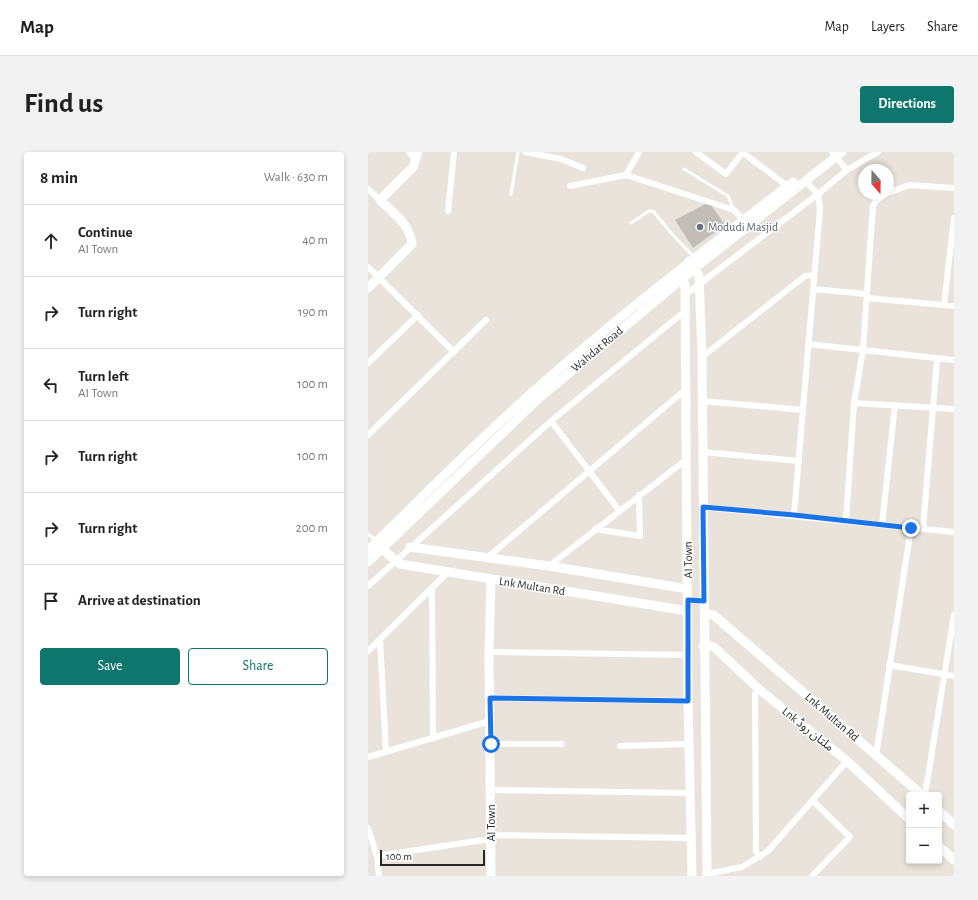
<!DOCTYPE html>
<meta charset="utf-8">
<style>
:root{--surface:#fff;--page:#f2f2f2;--text:#222;--muted:#767676;--line:#e0e0e0;--accent:#0f766e}
body{margin:0;font-family:"Alegreya Sans","Noto Sans Arabic",sans-serif;background:var(--page);color:var(--text)}
.controls{position:absolute;right:12px;bottom:12px;display:grid;overflow:hidden;border-radius:4px;box-shadow:0 2px 6px #0003}
.controls button{width:36px;height:36px;display:grid;place-items:center;padding:0;border:0;border-bottom:1px solid var(--line);background:var(--surface);color:var(--text);font:20px sans-serif}
.compass{position:absolute;left:490px;top:12px;width:36px;height:36px;border-radius:50%;background:var(--surface);box-shadow:0 2px 6px #0003;rotate:160deg}
.scale{position:absolute;left:12px;bottom:10px;width:105px;box-sizing:border-box;padding-left:4px;border:2px solid #282828;border-top:0;font-size:11px;line-height:14px;white-space:nowrap;color:#282828;-webkit-text-stroke:3px #fff;paint-order:stroke}
.stop{position:absolute;width:12px;height:12px;margin:-9px;border:3px solid #1a73e8;border-radius:50%;background:#fff}
.stop.end{background:#1a73e8;border-color:#fff;box-shadow:0 1px 4px #0008}
.list{margin:0;padding:0;list-style:none}
h2{display:flex;justify-content:space-between;align-items:center;height:52px;margin:0;padding:0 16px;font-size:17px}
h2 small{font-size:13px;font-weight:400;color:var(--muted)}
.list li{display:grid;grid-template-columns:26px 1fr auto;gap:12px;align-items:center;box-sizing:border-box;height:72px;padding:0 16px;border-top:1px solid var(--line)}
.list b{display:block;font-size:15px;white-space:nowrap}
.list p{margin:0;font-size:13px;white-space:nowrap;color:var(--muted)}
.list em{font-size:13px;font-style:normal;color:var(--muted)}
.actions{display:flex;gap:8px;padding:12px 16px}
.actions a{flex:1;padding:9px 0;border:1px solid var(--accent);border-radius:4px;text-align:center;font-size:14px;color:var(--accent)}
.actions .main{background:var(--accent);color:#fff}
.icon{flex:none;width:22px;height:22px;fill:none;stroke:currentColor;stroke-width:2;stroke-linecap:round;stroke-linejoin:round}
.map{position:relative;flex:none;width:586px;height:724px;overflow:hidden;border-radius:4px}
header{display:flex;align-items:center;gap:24px;box-sizing:border-box;height:56px;padding:0 20px;background:var(--surface);border-bottom:1px solid var(--line)}
header strong{font-size:19px}
nav{display:flex;gap:22px;margin-inline-start:auto;font-size:14px}
.intro{display:flex;align-items:center;justify-content:space-between;box-sizing:border-box;height:96px;padding:0 24px}
h1{margin:0;font-size:28px}
.button{padding:10px 18px;border-radius:4px;background:var(--accent);color:#fff;font-size:14px;font-weight:700}
main{display:flex;gap:24px;padding:0 24px}
aside{flex:1;background:var(--surface);border-radius:4px;box-shadow:0 2px 6px #0003}
.map>svg:first-child{display:block}
.building{fill:#c2bdb6}
.lines{fill:none;stroke-linecap:round;stroke-linejoin:round}
.lane{stroke:#fff;stroke-width:3}
.street{stroke:#fff;stroke-width:6}
.secondary{stroke:#fff;stroke-width:9}
.route{stroke:#1a73e8;stroke-width:5}
.worship-dot{fill:#6b7280;stroke:#fff;stroke-width:1.5}
.labels{text-anchor:middle;dominant-baseline:central;stroke-width:3;stroke-linejoin:round;paint-order:stroke}
.worship-label{font-size:12px;fill:#5b616d;stroke:#fff;text-anchor:start}
.street-label{font-size:12px;fill:#282828;stroke:#fff}
</style>
<header>
<strong>Map</strong>
<nav><a>Map</a><a>Layers</a><a>Share</a></nav>
</header>
<div class="intro"><h1>Find us</h1><a class="button">Directions</a></div>
<main>
<aside>
<h2>8 min<small>Walk · 630 m</small></h2>
<ul class="list">
<li><svg class="icon" aria-label="ahead" viewBox="0 0 24 24"><path d="M12 20V5M6 11l6-6 6 6"/></svg><div><b>Continue</b><p>AI Town</p></div><em>40 m</em></li>
<li><svg class="icon" aria-label="right" viewBox="0 0 24 24"><path d="M7 20v-9h11M14 6l5 5-5 5"/></svg><div><b>Turn right</b></div><em>190 m</em></li>
<li><svg class="icon" aria-label="left" viewBox="0 0 24 24"><path d="M17 20v-9H6M10 6l-5 5 5 5"/></svg><div><b>Turn left</b><p>AI Town</p></div><em>100 m</em></li>
<li><svg class="icon" aria-label="right" viewBox="0 0 24 24"><path d="M7 20v-9h11M14 6l5 5-5 5"/></svg><div><b>Turn right</b></div><em>100 m</em></li>
<li><svg class="icon" aria-label="right" viewBox="0 0 24 24"><path d="M7 20v-9h11M14 6l5 5-5 5"/></svg><div><b>Turn right</b></div><em>200 m</em></li>
<li><svg class="icon" aria-label="arrive" viewBox="0 0 24 24"><path d="M6 21V4h12l-3 4 3 4H6"/></svg><div><b>Arrive at destination</b></div></li>
</ul>
<div class="actions"><a class="main">Save</a><a>Share</a></div>
</aside>
<div class="map">
<svg width="586" height="724" viewBox="0 0 586 724">
<rect width="100%" height="100%" fill="#e9e3db"/>
<path class="building" d="M341,50l16,23 -32,23 -18,-28z"/>
<g class="lines">
<path class="lane" d="M316,17l44,27 5,12
M143,42l7,-42
M263,71l18,-12h4l19,23 22,23
M0,382l8,6"/>
<path class="street" d="M41,0l3,4 4,1
M157,0l36,7 22,9
M328,0l30,22 17,-22
M374,0l48,36
M464,0l15,18
M258,23l13,-23
M202,34l56,-11 108,35 9,10
M0,37l12,11
M520,41l21,-8 45,3
M80,59l6,-59
M0,115l86,85
M445,137l54,5
M317,143l133,-101 29,-24 31,-18
M499,146l87,8
M576,153l10,-87
M440,192l146,16
M334,205l103,-81 9,-1
M0,211l50,-48
M334,249l101,9
M486,251l100,6
M183,269l68,89
M0,283l118,-115
M335,300l96,9
M335,355l251,25
M426,363l26,-306 -2,-15 -13,-13
M478,368l8,-117 9,-53 10,-145 4,-5 9,-6
M514,373l13,-120
M227,377l45,7 -1,-41
M555,377l14,-170
M120,405l198,-168
M181,414l138,-107
M0,434l183,-165 134,-110
M64,436l1,150
M12,487l6,113
M0,499l80,-79
M121,500l200,3
M521,513l65,11
M391,537l-4,5 1,158 4,5
M122,546l198,3
M123,592h71
M252,594l69,-2
M508,603l35,-227
M0,605l122,-36
M123,638l199,3
M557,643l29,-180
M0,676l9,28 2,20
M122,683l201,3
M9,704l113,-17
M339,722l35,-7 26,-16 79,-90
M444,724l38,-39 -37,-36"/>
<path class="secondary" d="M321,109l10,15 3,81 5,519
M312,123l5,10 3,416 4,175
M0,136l44,-44c-2,-20 -19,-31 -32,-44l33,-33 5,-15
M42,395l139,19 139,23
M14,397l18,15 288,47
M0,398c55,-53 108,-108 166,-159 83,-74 171,-141 259,-209
M0,410l170,-163 157,-131 147,-116
M336,462l9,1 3,2 206,178
M335,494h8l4,2 44,41 88,72 62,58
M571,659l15,14
M571,694l15,14
M123,724l-2,-224 2,-73"/>
</g>
<g class="lines">
<path class="route" d="M123,592l-1,-46 198,3v-101l16,1 -1,-94 91,8 117,13"/>
</g>
<circle class="worship-dot" cx="332" cy="75" r="4"/>
<g class="labels">
<g class="worship-label">
<text x="340" y="75">Modudi Masjid</text>
</g>
<g class="street-label">
<text transform="translate(229 197) rotate(-40)">Wahdat Road</text>
<text transform="translate(320 408) rotate(-91)">AI Town</text>
<text transform="translate(164 434) rotate(9)">Lnk Multan Rd</text>
<text transform="translate(464 565) rotate(41)">Lnk Multan Rd</text>
<text transform="translate(440 577) rotate(39)">Lnk ملتان روڈ</text>
<text transform="translate(123 671) rotate(-90)">AI Town</text>
</g>
</g>
</svg>
<div class="controls">
<button>+</button>
<button>−</button>
</div>
<svg class="compass" viewBox="-18 -18 36 36"><path d="M0-13l5 13h-10z" fill="#e53935"/><path d="M0 13l5-13h-10z" fill="#767676"/></svg>
<div class="scale">100 m</div>
<div class="stop" style="left:123px;top:592px"></div>
<div class="stop end" style="left:543px;top:376px"></div>
</div>
</main>
